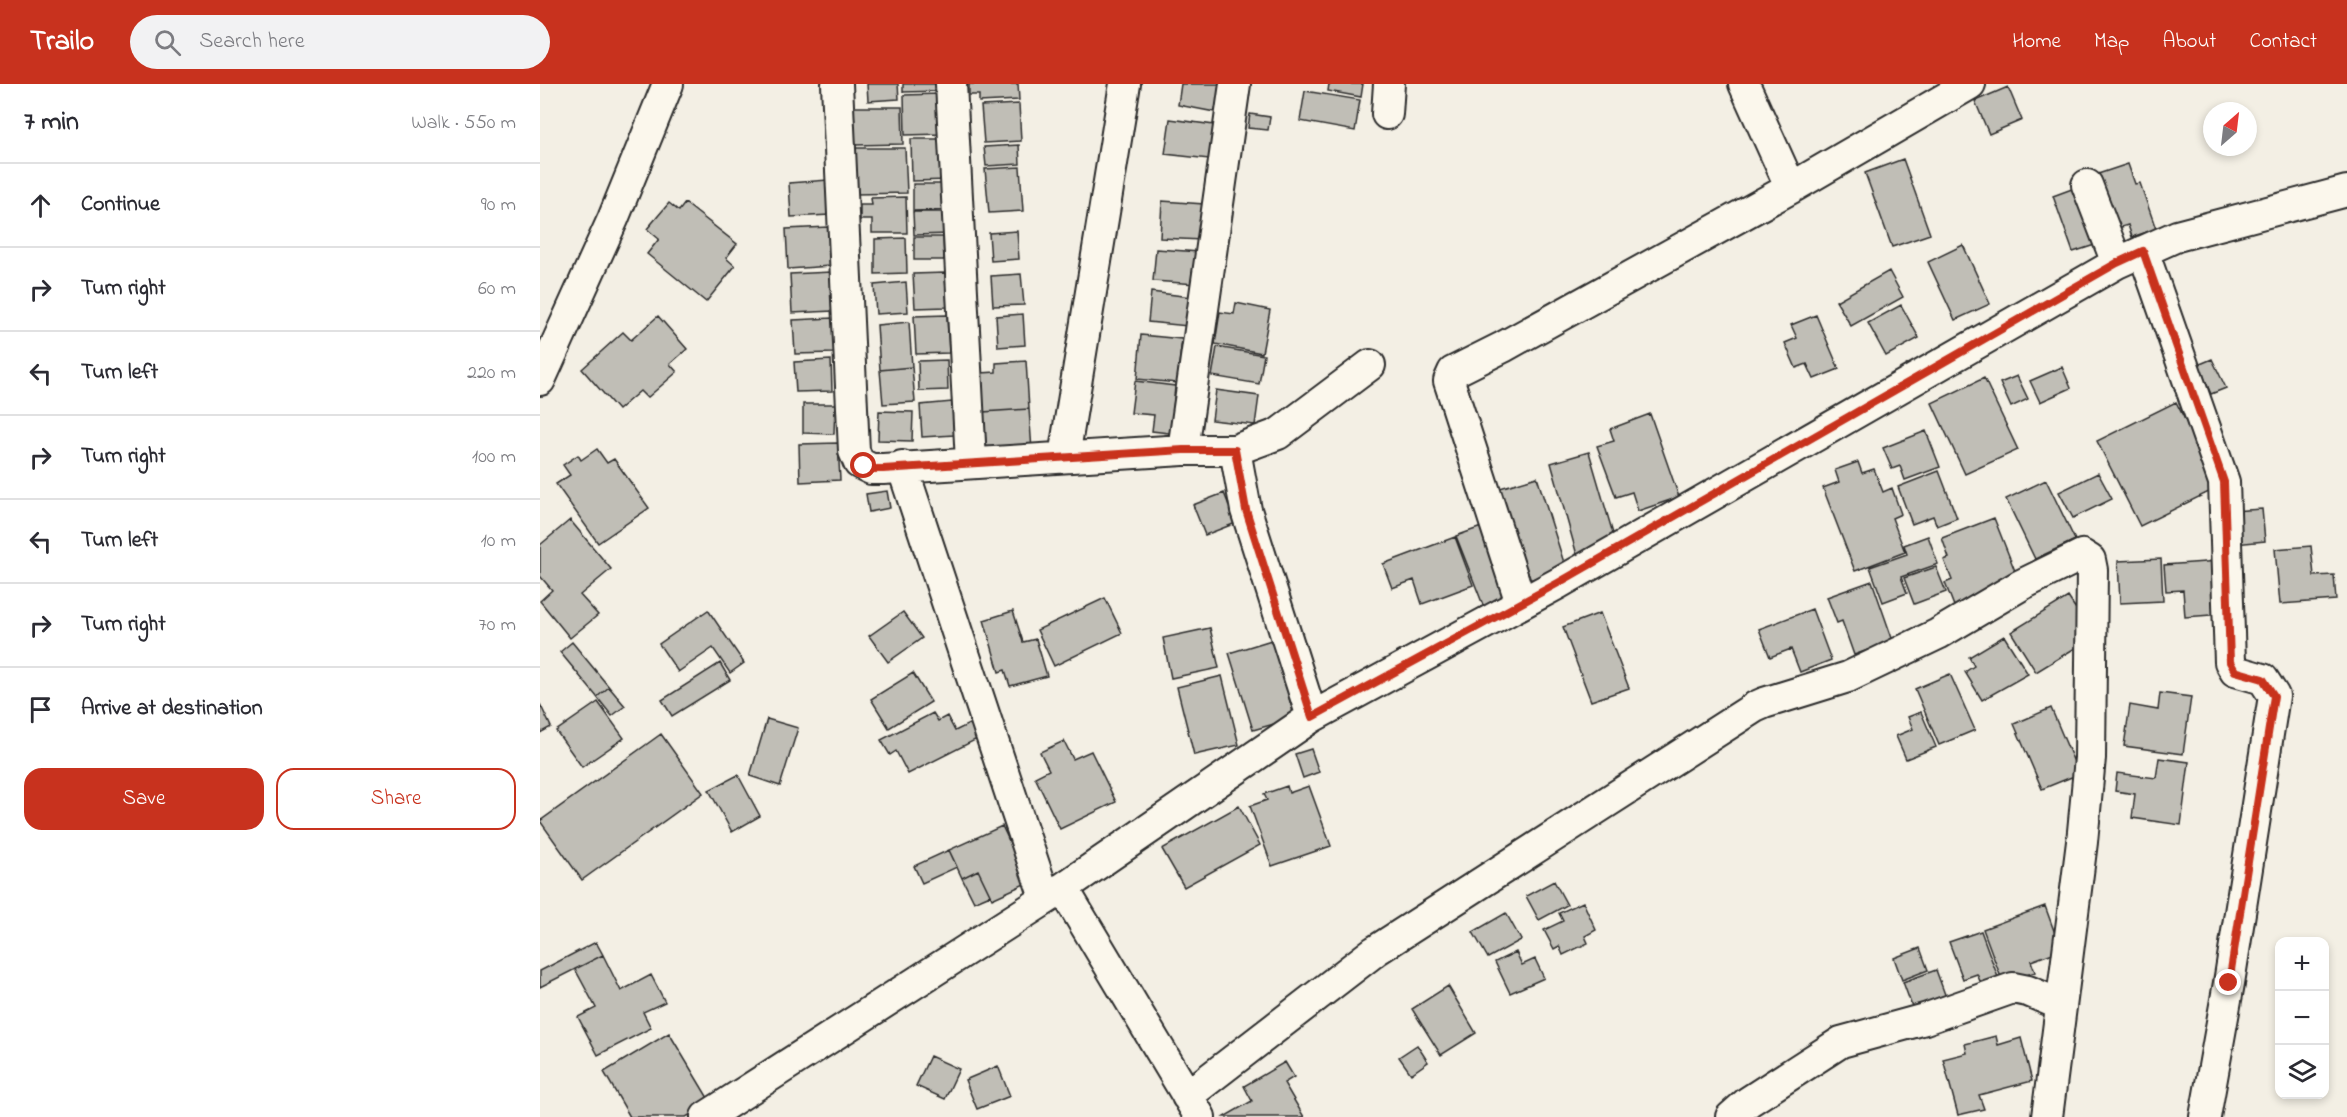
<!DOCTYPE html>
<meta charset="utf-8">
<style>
:root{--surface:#fff;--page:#f2f2f3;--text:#2b2b33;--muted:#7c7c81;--line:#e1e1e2;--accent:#c8321e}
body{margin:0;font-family:"Indie Flower",sans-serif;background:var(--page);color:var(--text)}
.controls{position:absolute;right:18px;bottom:18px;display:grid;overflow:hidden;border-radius:12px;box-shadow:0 3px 9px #0003}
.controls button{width:54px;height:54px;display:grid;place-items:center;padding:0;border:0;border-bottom:2px solid var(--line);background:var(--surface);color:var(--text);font:30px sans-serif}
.compass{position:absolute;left:1663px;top:18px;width:54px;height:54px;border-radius:50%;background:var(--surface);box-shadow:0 3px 9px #0003;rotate:28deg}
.stop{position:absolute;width:18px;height:18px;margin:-14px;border:4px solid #c8321e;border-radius:50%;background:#fff}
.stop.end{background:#c8321e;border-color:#fff;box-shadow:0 2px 6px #0008}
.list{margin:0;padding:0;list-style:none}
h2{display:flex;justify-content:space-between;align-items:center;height:78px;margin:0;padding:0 24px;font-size:26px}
h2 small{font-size:20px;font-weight:400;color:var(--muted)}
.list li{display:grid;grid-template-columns:39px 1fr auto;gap:18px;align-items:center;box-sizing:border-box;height:84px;padding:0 24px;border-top:2px solid var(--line)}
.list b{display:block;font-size:22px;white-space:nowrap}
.list em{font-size:20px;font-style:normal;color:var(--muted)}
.actions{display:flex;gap:12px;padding:18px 24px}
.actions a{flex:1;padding:14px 0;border:2px solid var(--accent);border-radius:18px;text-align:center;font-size:21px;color:var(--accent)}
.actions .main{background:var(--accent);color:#fff}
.icon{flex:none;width:33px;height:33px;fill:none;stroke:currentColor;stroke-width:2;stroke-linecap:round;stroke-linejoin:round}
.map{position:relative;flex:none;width:1807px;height:1033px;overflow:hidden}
header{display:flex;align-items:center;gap:36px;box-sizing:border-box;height:84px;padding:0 30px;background:var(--accent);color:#fff}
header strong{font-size:28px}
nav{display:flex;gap:33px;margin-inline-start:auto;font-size:21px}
.search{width:420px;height:54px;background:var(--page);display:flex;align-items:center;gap:15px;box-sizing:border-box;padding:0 21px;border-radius:33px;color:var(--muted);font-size:22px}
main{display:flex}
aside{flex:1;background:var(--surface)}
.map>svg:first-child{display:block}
.building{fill:#c0beb6;stroke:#2b2b2b;stroke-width:1.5}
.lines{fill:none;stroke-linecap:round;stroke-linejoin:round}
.minor-casing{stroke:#2b2b2b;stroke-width:34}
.minor{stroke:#fbf7ec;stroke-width:30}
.route{stroke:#c8321e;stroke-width:8}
</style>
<header>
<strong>Trailo</strong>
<div class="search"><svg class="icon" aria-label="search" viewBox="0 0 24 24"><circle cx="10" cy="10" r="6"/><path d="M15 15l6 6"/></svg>Search here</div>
<nav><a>Home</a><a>Map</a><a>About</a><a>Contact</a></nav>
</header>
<main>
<aside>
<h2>7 min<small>Walk · 550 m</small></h2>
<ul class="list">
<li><svg class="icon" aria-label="ahead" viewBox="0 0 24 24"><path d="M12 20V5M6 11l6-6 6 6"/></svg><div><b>Continue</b></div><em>90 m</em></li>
<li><svg class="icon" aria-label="right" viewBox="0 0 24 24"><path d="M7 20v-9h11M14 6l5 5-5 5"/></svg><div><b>Turn right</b></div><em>60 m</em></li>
<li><svg class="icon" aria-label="left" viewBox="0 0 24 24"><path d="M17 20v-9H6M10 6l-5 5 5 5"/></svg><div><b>Turn left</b></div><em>220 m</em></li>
<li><svg class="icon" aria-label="right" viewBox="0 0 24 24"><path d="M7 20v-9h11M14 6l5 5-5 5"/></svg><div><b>Turn right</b></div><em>100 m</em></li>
<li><svg class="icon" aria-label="left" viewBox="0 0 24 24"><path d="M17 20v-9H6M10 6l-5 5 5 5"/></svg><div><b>Turn left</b></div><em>10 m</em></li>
<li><svg class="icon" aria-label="right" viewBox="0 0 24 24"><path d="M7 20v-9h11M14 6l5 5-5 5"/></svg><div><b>Turn right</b></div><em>70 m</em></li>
<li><svg class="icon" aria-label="arrive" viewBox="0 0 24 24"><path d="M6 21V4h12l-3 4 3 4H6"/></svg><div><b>Arrive at destination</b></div></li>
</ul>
<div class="actions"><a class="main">Save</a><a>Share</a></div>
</aside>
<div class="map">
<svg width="1807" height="1033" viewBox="0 0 1807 1033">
<rect width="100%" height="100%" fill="#f3efe4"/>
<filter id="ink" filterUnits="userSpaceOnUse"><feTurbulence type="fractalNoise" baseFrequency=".0167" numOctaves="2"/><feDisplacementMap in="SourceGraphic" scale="12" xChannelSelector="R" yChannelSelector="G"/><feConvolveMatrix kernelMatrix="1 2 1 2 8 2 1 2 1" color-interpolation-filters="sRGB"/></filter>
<g filter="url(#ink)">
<path class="building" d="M327,0h31l1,15 -31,2z
M363,0h37v7l-37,1z
M429,0h49l1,16 -40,2v-7h-10z
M641,0h39l-5,28 -37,-7z
M789,0h34l-2,13 -33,-6z
M1468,3l14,33 -33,14 -14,-33z
M765,7l55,9 -5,31 -55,-10z
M400,10l2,40 -37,1 -1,-40z
M479,20l2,37 -37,2 -3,-37z
M314,23h48l1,37 -48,1z
M710,30l20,3 -2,13 -20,-2z
M630,35l44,6 -5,34 -44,-5z
M371,55h37l1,41 -37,1z
M479,61l1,19 -34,2 -2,-19z
M315,64h50l2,45 -51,1z
M1363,75l27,75 -38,13 -27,-74z
M1588,80l7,20 5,-1 16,46 -24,8 -4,-12 -10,3 -20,-54z
M480,83l3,44 -34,2 -4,-44z
M288,96l2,35 -39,2 -2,-34z
M373,100h36l1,26 -37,1z
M1540,102l21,57 -28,9 -20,-56z
M366,113l1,36h-35v-13h-12v-15h12l-1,-7z
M622,117l42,3 -2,36 -42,-2z
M129,119l10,8 6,-8 52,41 -11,14 9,8 -29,36 -59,-48 12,-15 -12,-10z
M373,128h37v22l-36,1z
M288,143l3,39 -43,3 -2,-40z
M477,147l2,28 -28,2 -2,-28z
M374,153h29l1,23h-30z
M366,154l1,35 -32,1v-35z
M1423,161l27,59 -35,16 -27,-58z
M616,165l44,3 -3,32 -44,-3z
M1349,187l14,26 -52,29 -15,-25z
M291,188l2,39 -41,2 -2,-39z
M405,189l2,34 -32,1 -2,-34z
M481,190l3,31 -31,1 -2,-30z
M366,198l2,30 -32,2 -2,-29z
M611,208l40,5 -3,29 -40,-4z
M696,219l34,7 -8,43 -47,-9 5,-32 14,2z
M1361,221l18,33 -33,18 -18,-33z
M483,230l2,31 -27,2 -2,-31z
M407,231l2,38 -33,1 -2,-38z
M1276,231l23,54 -25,10 -7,-15 -11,4 -11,-25 12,-5 -6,-13z
M118,232l29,33 -17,15 7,8 -30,26 -7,-7 -22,19 -36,-41 41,-37 8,8z
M293,234l1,35 -39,1 -2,-34z
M369,238l3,45 -32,3 -3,-45z
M601,251l41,4 -5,44 -40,-4z
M677,263l47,8 -5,29 -47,-8z
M1672,275l14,29 -15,6 -13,-29z
M291,276l1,31 -36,1 -2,-30z
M407,276l1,30 -29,1 -1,-30z
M486,277l3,48 -46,3 -2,-39 15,-1v-9z
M372,283l3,35 -32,2 -3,-34z
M1522,283l9,21 -31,14 -10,-21z
M1477,292l11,23 -17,8 -11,-24z
M1444,294l34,72 -53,24 -33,-71z
M595,297l40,5 -2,25 7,1 -3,22 -25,-3 2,-16 -23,-2z
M676,306l43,6 -4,29 -43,-5z
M412,318l2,33 -32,2 -2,-32z
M1636,318l43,85 -79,39 -43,-85z
M263,320h32l-1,30 -31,-1z
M489,325l3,41 -45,3 -4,-41z
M339,327l34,1 -1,29 -34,-1z
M1110,330l29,83 -41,14 -6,-19 -16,5 -19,-51 17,-5 -4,-12z
M1386,347l14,36 -35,13 -5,-14 -8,3 -9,-21z
M298,359l2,37 -40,2 -1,-38z
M57,365l10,14 7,-4 35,49 -51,35 -42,-59 14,-9 -7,-10 15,-10 3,5z
M1049,368l27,92 -39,11 -26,-92z
M1318,378l4,11 12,-4 9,23 9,-4 9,26 -9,4 13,34 -50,19 -32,-83 16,-6 -4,-12z
M1399,387l18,47 -20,8 -4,-10 -21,8 -14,-37z
M1558,389l14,26 -39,19 -14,-26z
M997,393l29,92 -37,11 -29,-92z
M1506,396l29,60 -40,19 -29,-60z
M347,407l3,17 -21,4 -3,-18z
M684,409l12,30 -31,12 -12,-30z
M1722,425l3,32 -30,3 -3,-33z
M1454,434l25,63 -65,25 -9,-23 7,-3 -8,-20 5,-2 -7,-20z
M30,436l41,49 -31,26 18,20 -28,23 -30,-37 12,-11 -12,-14v-31z
M947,441l28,73 -30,12 -29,-74z
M1388,452l10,28 -37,13 6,16 -24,9 -13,-35 37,-13 -3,-9z
M915,453l18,48 -51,19 -8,-24 -22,8 -9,-24z
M1771,462l3,30 20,-1 2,25 -56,4 -5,-55z
M1621,475l2,42 -43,2 -2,-42z
M1679,477l5,53 -39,3 -2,-27 -17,1 -2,-26z
M1396,483l10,25 -32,12 -10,-26z
M1332,497l21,60 -39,14 -12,-34 -5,2 -10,-26z
M1528,513l17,26v19l-49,30 -25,-40z
M565,514l17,35 -68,33 -17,-36z
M1272,525l19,51 -31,12 -9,-23 -21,8 -11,-28z
M168,526l36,53 -14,10 -17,-25 -35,24 -19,-28z
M473,527l10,31 13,-3 11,37 -37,10 -5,-16 -6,2 -15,-52z
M363,528l19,26 -34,24 -19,-26z
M1060,529l29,75 -38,13 -28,-74z
M670,544l9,40 -48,10 -8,-40z
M1464,552l24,38 -46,26 -17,-28 9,-6 -5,-9z
M738,554l17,55 -7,2 7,23 -42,12 -24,-77z
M32,558l37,45 -12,10 -37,-45z
M180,579l10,17 -58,36 -10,-16z
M373,589l18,29 -42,26 -18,-29z
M1410,590l25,56 -36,15 -24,-56z
M682,592l17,69 -45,10 -17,-68z
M69,603l16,19 -13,10 -15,-19z
M1620,609l31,4 -8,57 -59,-8 6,-41 28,5z
M58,618l26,36 -42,29 -26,-36z
M0,620l11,23 -11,6z
M1511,624l28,66 -37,15 -28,-65z
M1381,628l15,35 -30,12 -10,-23 17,-7 -5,-12z
M393,629l5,8 9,-5 8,15 16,-8 8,15 -71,36 -12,-23 -6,4 -9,-15z
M227,635l31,9 -18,58 -30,-10z
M121,650l42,59 -121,87 -42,-59z
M524,657l9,18 18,-8 25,51 -56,27 -25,-52 14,-7 -9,-18z
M771,665l8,23 -16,6 -8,-24z
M1619,674l30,4 -8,63 -49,-7 3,-24 -20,-3 2,-18 39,5z
M198,691l22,41 -28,16 -23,-42z
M747,702l2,7 20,-7 22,60 -59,20 -22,-60 17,-6 -3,-6z
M699,722l21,39 -76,42 -22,-38z
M462,742l27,56 -37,17 -14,-29 -16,8 -13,-28z
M409,766l8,17 -35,16 -8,-17z
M438,786l12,25 -16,7 -12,-24z
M1014,797l13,24 -28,15 -13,-24z
M1043,818l13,28 -11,6 3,7 -25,12 -4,-9 -5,3 -10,-19 19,-9 -4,-8z
M1505,822l16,44 -30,11 4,11 -32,11 -20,-54z
M966,829l15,27 -33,18 -15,-26z
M1441,847l18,49 -17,6 -5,-12 -14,5 -14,-37z
M56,858l7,13 -63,32v-16z
M1380,864l8,22 -26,10 -8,-22z
M976,868l6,13 13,-6 9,19 -34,15 -15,-31z
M63,871l18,36 30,-16 14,27 -22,10 8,16 -53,27 -20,-38 18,-9 -21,-39z
M1396,886l11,30 -33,12 -11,-30z
M908,902l28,47 -35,22 -29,-46z
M129,949l42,70 -25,14h-56l-26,-45z
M1456,952l2,9 23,-7 11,43 -53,14 5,14 -26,6 -15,-56 24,-6 -2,-9z
M877,961l11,17 -17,12 -12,-17z
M390,972l29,13 -14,30 -29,-13z
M745,978l9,15 -10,6 20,34h-80l28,-16 -8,-15z
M458,982l12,30 -33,13 -12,-29z"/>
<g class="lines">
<g class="minor-casing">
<path id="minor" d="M297,0l17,367 5,12 12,6h12l300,-19h52
M411,0l20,378
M1204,0l47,104
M847,30l2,-30
M1547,101l30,78
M1603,167l81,231 6,180 5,9 28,8 11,17 -45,287 -24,134
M0,296l73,-161 55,-135
M643,366l52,-366
M524,373l61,-373
M362,382l143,432
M981,519l-70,-216 -2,-6 4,-9 50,-25 288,-159 179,-104
M772,633l-66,-207 -11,-60 43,-16 92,-69
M523,804l137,229
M647,1012l188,-145 380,-244 9,-4 84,-26 90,-43 83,-49 61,-30 8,5 2,10 -2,188 -8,84 -35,275
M166,1033l357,-229 249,-171 247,-134 558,-320 60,-27 170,-45
M1191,1033l17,-15 93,-60 84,-23 88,-31 15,3 33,14"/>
</g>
<use href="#minor" class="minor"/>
</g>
</g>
<g class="lines" filter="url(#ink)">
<path class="route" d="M324,382l7,3h12l300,-19h52l11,60 66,207 246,-134 559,-320 26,-12 81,231 6,180 5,9 28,8 11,17 -45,287"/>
</g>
</svg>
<div class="controls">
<button>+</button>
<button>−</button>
<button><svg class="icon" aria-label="layers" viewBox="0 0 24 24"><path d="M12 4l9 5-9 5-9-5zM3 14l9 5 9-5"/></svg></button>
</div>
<svg class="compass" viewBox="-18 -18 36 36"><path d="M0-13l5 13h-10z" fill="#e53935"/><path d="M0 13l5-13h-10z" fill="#7c7c81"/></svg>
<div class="stop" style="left:324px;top:382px"></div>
<div class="stop end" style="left:1689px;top:899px"></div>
</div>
</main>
